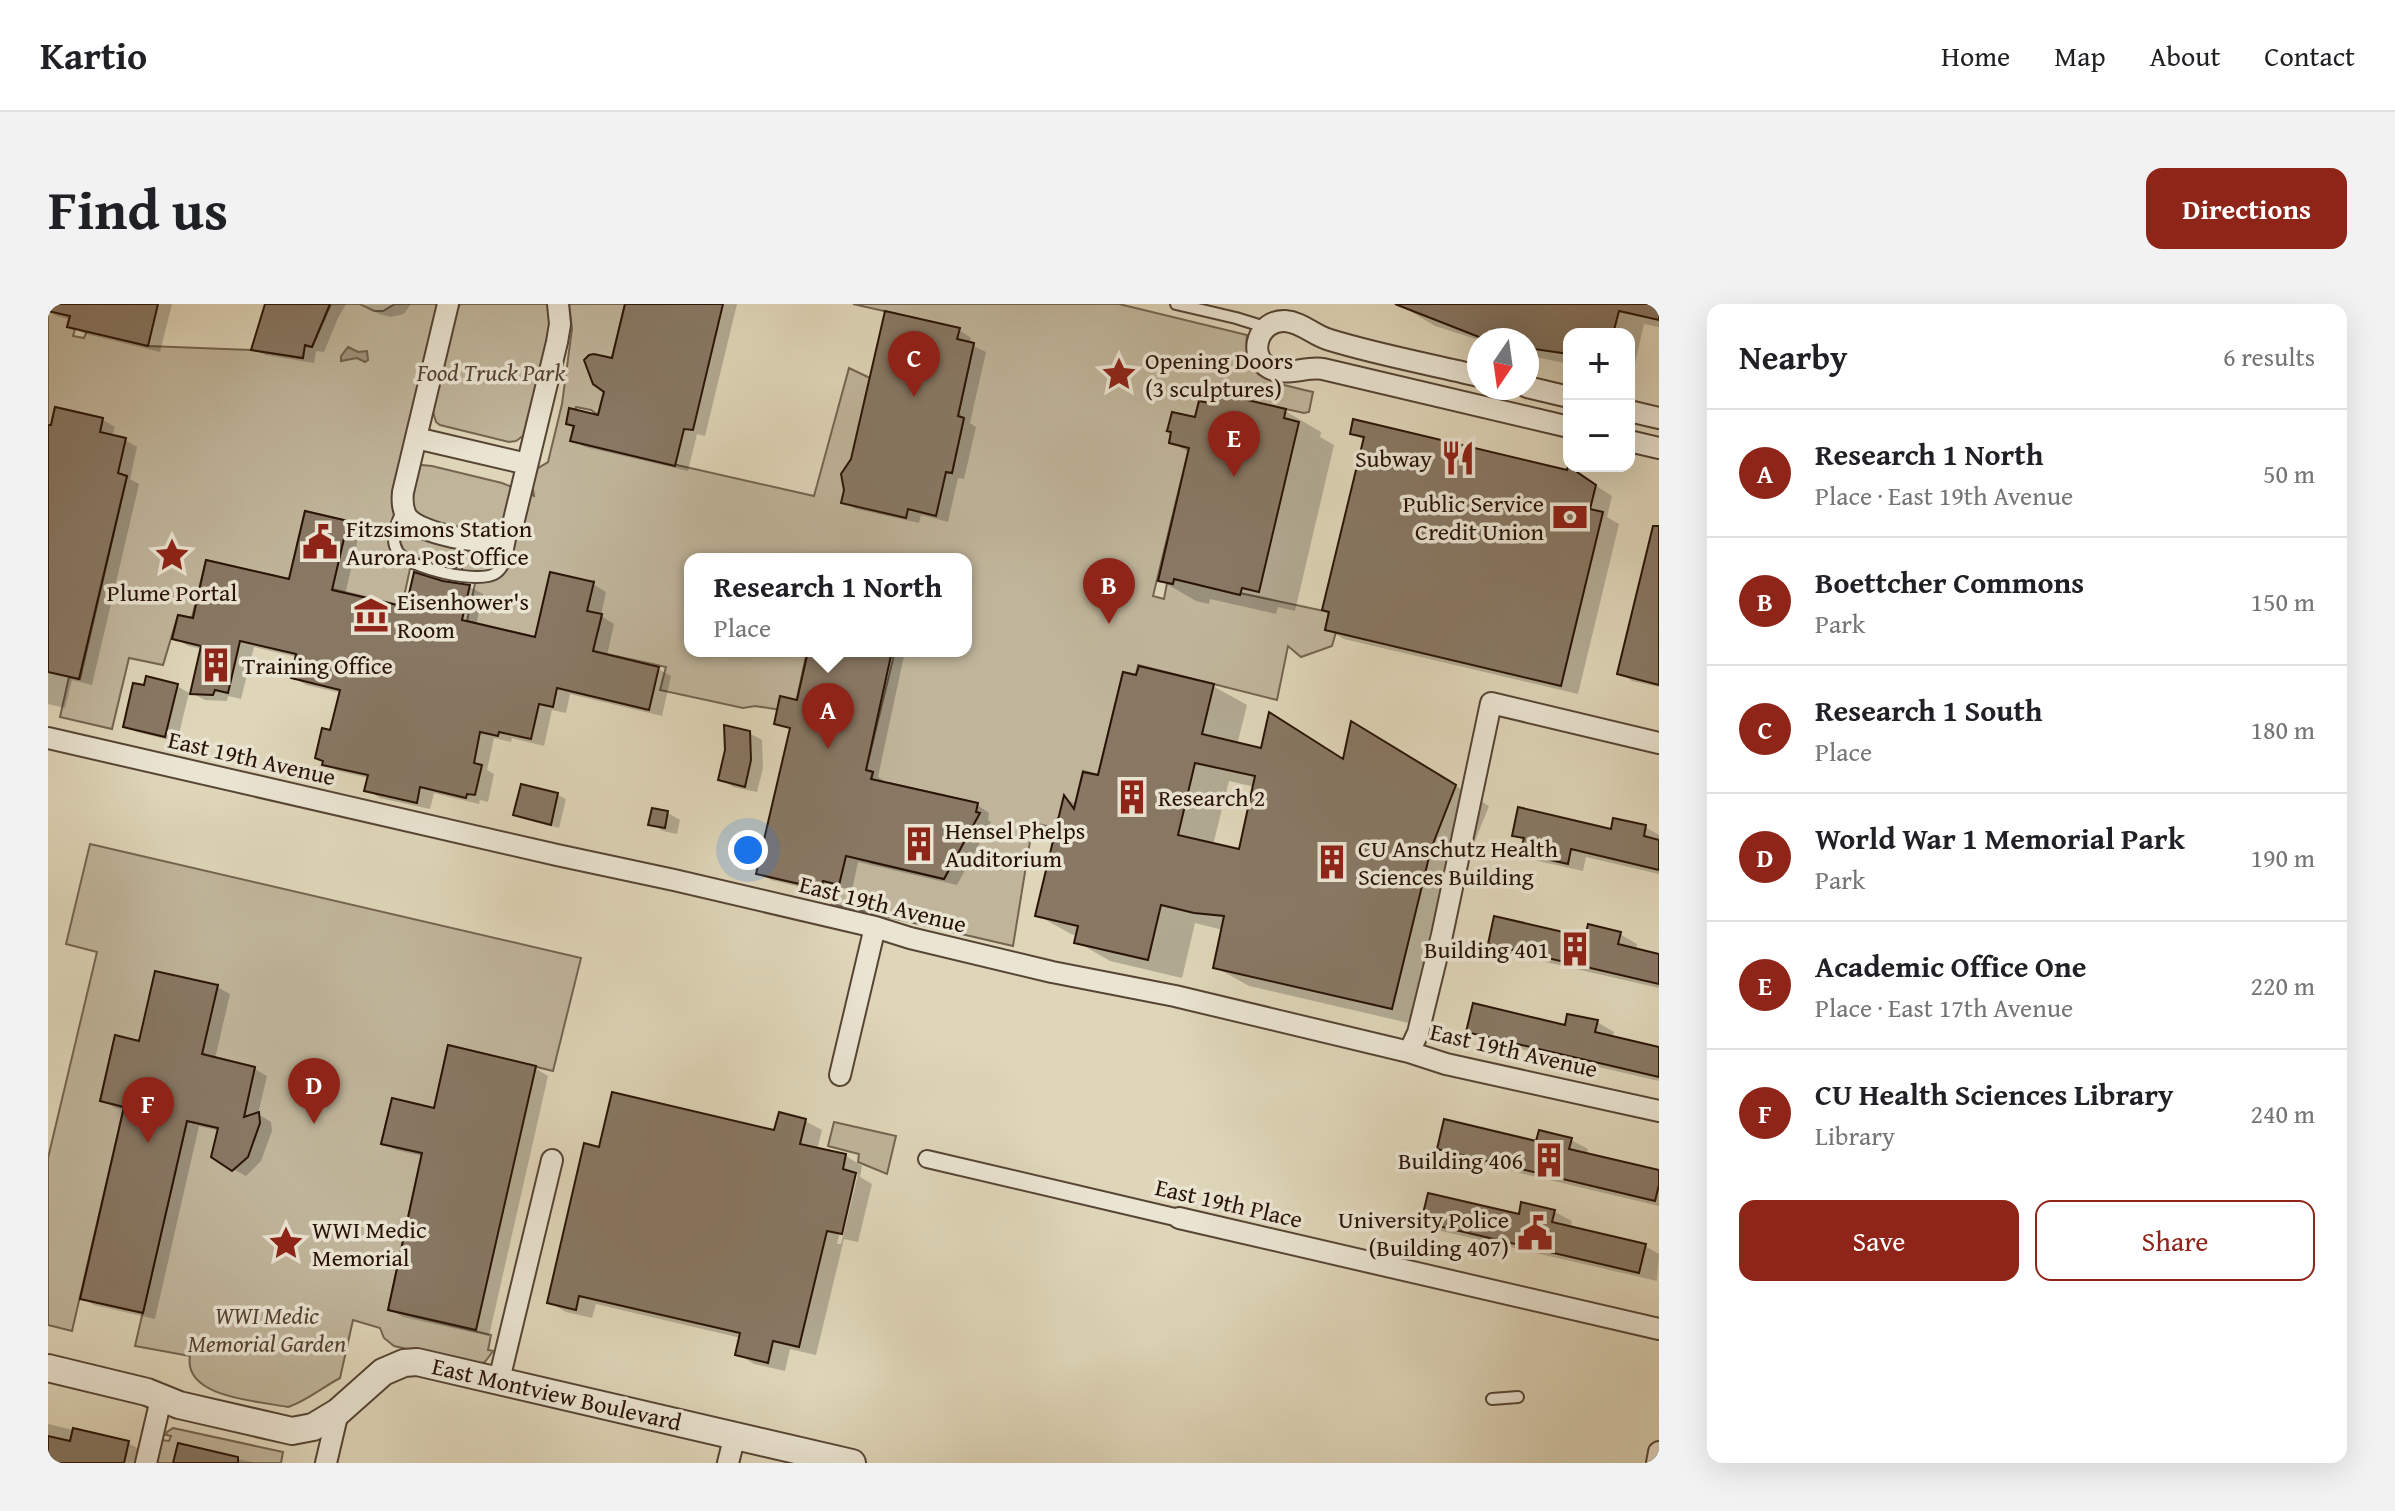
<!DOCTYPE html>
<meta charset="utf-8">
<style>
:root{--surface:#fff;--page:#f2f2f2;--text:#202124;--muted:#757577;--line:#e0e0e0;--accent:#8f2418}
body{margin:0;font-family:"Gentium Book Plus",serif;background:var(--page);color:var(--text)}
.controls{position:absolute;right:24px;top:24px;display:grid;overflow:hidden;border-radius:16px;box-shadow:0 8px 32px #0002}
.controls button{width:72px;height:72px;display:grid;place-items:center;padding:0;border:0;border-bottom:2px solid var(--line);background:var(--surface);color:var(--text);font:40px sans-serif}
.compass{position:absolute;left:1419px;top:24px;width:72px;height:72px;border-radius:50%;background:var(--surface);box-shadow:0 8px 32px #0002;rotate:193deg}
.you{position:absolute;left:700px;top:546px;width:28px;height:28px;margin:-20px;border:6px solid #fff;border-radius:50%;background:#1a73e8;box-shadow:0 0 0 12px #1a73e833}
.badge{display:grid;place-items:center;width:52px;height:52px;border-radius:50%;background:var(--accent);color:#fff;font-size:26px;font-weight:700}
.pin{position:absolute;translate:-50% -66px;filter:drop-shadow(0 2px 4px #0008)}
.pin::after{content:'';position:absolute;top:42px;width:28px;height:24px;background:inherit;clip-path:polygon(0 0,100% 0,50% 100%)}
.popup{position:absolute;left:636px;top:249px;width:288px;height:104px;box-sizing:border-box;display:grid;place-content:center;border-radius:16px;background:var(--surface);filter:drop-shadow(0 2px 6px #0005);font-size:26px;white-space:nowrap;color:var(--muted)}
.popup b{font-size:30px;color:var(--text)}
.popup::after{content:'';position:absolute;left:50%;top:100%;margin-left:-16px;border:16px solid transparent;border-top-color:var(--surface)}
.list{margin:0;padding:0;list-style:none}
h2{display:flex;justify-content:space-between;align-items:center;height:104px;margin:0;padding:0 32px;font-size:34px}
h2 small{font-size:26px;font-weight:400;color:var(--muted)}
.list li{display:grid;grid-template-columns:52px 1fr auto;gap:24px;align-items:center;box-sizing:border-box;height:128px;padding:0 32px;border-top:2px solid var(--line)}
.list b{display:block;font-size:30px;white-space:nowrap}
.list p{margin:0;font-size:26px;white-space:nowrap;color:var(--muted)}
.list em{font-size:26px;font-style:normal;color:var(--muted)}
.actions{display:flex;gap:16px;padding:24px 32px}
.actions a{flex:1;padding:18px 0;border:2px solid var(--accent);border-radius:16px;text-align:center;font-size:28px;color:var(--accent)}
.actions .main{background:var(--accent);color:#fff}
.map{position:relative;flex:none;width:1611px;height:1159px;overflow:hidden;border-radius:16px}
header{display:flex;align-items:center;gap:48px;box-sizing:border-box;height:112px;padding:0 40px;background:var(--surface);border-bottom:2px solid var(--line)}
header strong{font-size:38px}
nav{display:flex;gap:44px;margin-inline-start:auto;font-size:28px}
.intro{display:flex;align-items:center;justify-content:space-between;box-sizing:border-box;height:192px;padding:0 48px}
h1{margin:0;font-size:56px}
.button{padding:20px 36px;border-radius:16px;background:var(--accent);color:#fff;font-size:28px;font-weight:700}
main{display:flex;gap:48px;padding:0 48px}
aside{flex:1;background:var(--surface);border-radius:16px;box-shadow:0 8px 32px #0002}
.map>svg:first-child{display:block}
.green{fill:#c0b59b;stroke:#746451;stroke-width:2}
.water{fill:#a1947c;stroke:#71604d;stroke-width:2}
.shadow{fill:#0003;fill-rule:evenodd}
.building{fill:#887864;stroke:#291307;stroke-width:2;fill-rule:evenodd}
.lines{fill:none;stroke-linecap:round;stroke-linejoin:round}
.service-casing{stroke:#564434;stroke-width:14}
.pedestrian-casing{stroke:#564434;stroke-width:20}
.minor-casing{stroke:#564434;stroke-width:24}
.tertiary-casing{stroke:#564434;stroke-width:30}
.service{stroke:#eae4d2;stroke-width:10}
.pedestrian{stroke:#eae4d2;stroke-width:16}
.minor{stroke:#eae4d2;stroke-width:20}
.tertiary{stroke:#eae4d2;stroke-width:26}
.labels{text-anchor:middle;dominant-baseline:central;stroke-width:7;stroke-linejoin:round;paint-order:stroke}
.poi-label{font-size:24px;fill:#291307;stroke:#eae4d2;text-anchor:start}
.park-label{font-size:24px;font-style:italic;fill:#564433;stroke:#eae4d2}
.street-label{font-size:24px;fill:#291307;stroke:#eae4d2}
</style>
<header>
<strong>Kartio</strong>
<nav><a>Home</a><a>Map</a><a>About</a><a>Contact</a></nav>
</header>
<div class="intro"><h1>Find us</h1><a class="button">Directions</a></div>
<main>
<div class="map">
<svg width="1611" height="1159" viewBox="0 0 1611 1159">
<rect width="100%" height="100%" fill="#dfd6b9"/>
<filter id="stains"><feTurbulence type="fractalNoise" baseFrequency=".0025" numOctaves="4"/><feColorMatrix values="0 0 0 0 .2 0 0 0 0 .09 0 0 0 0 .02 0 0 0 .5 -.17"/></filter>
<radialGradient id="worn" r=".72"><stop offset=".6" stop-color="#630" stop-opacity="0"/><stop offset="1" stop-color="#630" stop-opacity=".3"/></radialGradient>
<path class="green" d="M283,0h29l14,7h9l12,-7h46l-39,159 30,3 70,17 32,13 -2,-13 3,-13 13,-8 14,-58 10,-75 -3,-25h56l-27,111 -7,-5 -15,-3 -5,34 243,55 35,-128 21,10 39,126 37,-32 6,1 12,-55 -6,-2 16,-73 -17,-4 2,-11 -106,-24h266l128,31c-6,46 31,48 66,57l-4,20 -5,1 -86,-19 -3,10 -16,-3 -4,16 -28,14 4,1 -2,11 20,5 -36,148 11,3 3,-16 5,1 2,-5 155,33 -4,18 11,2 -4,14 -31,11 -13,-11 -11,54 -139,-35 -2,10 -13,-3 -25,103 -15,-4 -12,50 -13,-3 -3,10 -22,-5 -20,123 -181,-42 20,-77 29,-11 -11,46 74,17 28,-52 5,-24 -88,-20 -19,3 3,-14 -7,-2 29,-119h71v-92h-276v92h117l-13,61 -39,-6 -12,2 -83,-18 6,-23 -87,-19 4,-20 15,3 4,-16 -15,-4 6,-29 -58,55 -68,-16 9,-42 -65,-15 -9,42 -70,-17 16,-68 -43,-10 -16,68 -83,-19 -14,58 -14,-3 -15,50 -34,-7 -17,71 -52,-12 9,-40 11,2 47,-203 -19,-5 -10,-30 5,-23 -48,-11 -4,18h-3v-114l22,5 -3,11 8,2 -2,7 11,2 3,-7 61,15 103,4 51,8 2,-12 8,1z
M412,0h89l1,28 -23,101 -11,8 -7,1 -69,-17 -4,-3 -3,-10 21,-96z
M42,540l491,114 -28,113 -105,-26 -14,65 -5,-3 -37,-8 -11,45 41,9 -34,157 103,25 -3,15 5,1 -8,11 -7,2 -11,-1 -73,-17 -10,-8 -4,-10 -27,-8 -13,58c-17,9 -35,24 -52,29 -29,-6 -105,-9 -98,-51l-55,-10 52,-225 31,7 14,42 17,-16 -9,-21 15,-66 -53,-13 15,-69 -78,56 -24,-5 -15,65 24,6 -52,224 -24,-6v-167l49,-206 -31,-8z
M786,818l62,14 -9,38 -29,-12 1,-8 -31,-8z
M125,1124l110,24 -2,11h-124l5,-23 7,1 2,-5 -5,-1 1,-3z"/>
<path class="water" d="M300,43l10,5 9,-1 1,9 -3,2 -8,-4 -16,3v-5z"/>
<path class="shadow" d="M0,0h124l-12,48 -78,-19 -12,-7 1,-6 -14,-4 -9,-5z
M220,0h78l-8,14 -14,34 -8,-1 -2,12 -49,-8 -11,-6z
M315,0h48l-7,10 -13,3 -12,-3z
M579,0h110l-32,132 -8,-2 -9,37 -103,-24 -12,-7 3,-13 -8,-4 32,-6z
M1363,0h248v23l-15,-3 -11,48 -4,-1v-37h-60v30l-42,-9v-15h-48l-44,-14 -25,-15z
M911,26l12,8 -1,6 16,8 -16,71 6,4 -12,52 -6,-1 -10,44 -27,-7 -2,8 -63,-14 -13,-7z
M1237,107l36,21 -1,5 14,8 -39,166 -17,-4 -2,7 -66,-15 -1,5 -13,-3 -36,-21 30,-127 -19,-11 26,-22z
M55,116l12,7 -3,10 13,3 12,7 -7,32 9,5 -47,201 -20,-5 -7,28 -17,-4v-277z
M1304,129l233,46 27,17 -5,21 12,7 -41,170 -234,-55 -17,-10 4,-16 -7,-3 41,-169z
M299,219l13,7 -15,65 62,14 35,-26 28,4 13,7 -7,31 61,15 56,-56 13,8 -5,24 13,8 -7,32 51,13 13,7 -9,40 -92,-22 -4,19 -14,-3 -8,36 -32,-8 -1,4 -17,-4 -7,32 7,4 -6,28 -8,-2 -1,4 -45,-11 -4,16 -50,-11 -13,-8 2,-12 -31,-7 -13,-7 16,-71 -35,-8 -13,-8 4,-20 -43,-10 -13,52 -13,-3 -1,5 -22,-1 -13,-7 10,-44 -14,-3 -13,-8 19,-18 96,-38z
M1611,224v159l-27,-6 -12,-8z
M762,347h95l-27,126 6,4v3l93,21 12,8 -1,7 3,2 -34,63 -99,-23 -6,28 -17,-4 -1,9 -63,-15 -12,-7 33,-143 -16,-7 22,-21z
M129,382l12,7 -12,49 -40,-10 -12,-6 20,-38z
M1165,382l34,19 -10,40 108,15 40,-17 104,63 -25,62 -38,159 -177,-41 -34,-19 8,-37 -28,-7 -13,55 -72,-17 -33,-19 1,-6 -7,-2 -34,-19 28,-117 12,7 23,-27zM1181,477l26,6 -14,65 -28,-7z
M701,429l13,7 1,28 -6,24 -24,-5 -12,-8 6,-29z
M510,491l8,4 -7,29 -35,-9 -8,-5z
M620,509l12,7 -3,14 -14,-3 -12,-7z
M1597,523l14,8v39l-73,-17 -3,14 -45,-10 -15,-9 2,-11 -11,-6 98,-4z
M1572,630l17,10 -1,7 23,5v32l-152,-35 -17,-10 97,-4z
M169,683l13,7 -15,65 40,10 12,7 -9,38 13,8 1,9 -11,30 -15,15 -13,-7 -13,-38 -21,-5 -44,193 -61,-14 -12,-7 43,-188 -10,-2 -12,-8 38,-57z
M1549,718l17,10 -2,6 47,11v32l-173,-40 -17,-10 97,-4z
M487,764l13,8 -59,260 -86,-19 -13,-8 33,-153 -27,-6 -12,-7 52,-33z
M757,817l17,9 -5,20 29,6 16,10 -2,11 12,7 -14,58 -14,-3 -28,116 -26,-6 -5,22 -31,-7 -16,-10 3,-16 -145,-34 -4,14 -26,-6 -17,-10 51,-153 176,-16zM806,870h4l-17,70h-4z
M1523,836l17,9 -1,6 72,17v34l-202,-48 -17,-10z
M1507,908l17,9 -2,8 75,17 14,8 -2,27 -216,-50 -17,-10 96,-5z
M0,1120l80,19 17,9 -3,11h-94z
M131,1141l76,18h-80z"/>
<path class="building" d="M0,0h110l-10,42 -81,-19 3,-11 -22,-5z
M217,0h65l-18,43 -7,-2 -2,13 -52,-8z
M577,0h98l-30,126 -9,-1 -9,37 -105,-25 4,-15 -8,-2 3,-16 29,7 6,-23 -11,-8 -9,-24 5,-5 5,-1 18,4z
M1347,0h264v16l-40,-9 -6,23h-44v20l-42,-6v-8h-36l-12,-3z
M837,7l75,17 -3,11 17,4 -16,73 6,2 -12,55 -6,-1 -10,44 -28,-7 -2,9 -65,-15 3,-13 -3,-16 10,-15z
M1169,89l69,16 -2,9 15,4 -40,170 -17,-4 -2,7 -66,-16 -1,5 -15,-3 31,-133 -20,-5 2,-11 -4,-1 5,-19 23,5 4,-16 16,3z
M7,103l48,11 -3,14 26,6 -8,35 9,3 -48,203 -31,-7v-247h3z
M1305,115l214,51 1,-4 28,19 -6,24 13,3 -42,174 -236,-56 4,-18 -7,-2 42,-173 -14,-3z
M257,207l43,10 -16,69 74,17 8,-35 29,9 27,4 -8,35 73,17 15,-65 44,10 -7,29 15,3 -9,37 66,16 -10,43 -92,-22 -4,19 -14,-3 -8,35 -32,-7 -1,4 -18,-4 -6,31 8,2 -7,30 -8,-1 -1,4 -46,-11 -3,16 -53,-12 4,-16 -46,-10 1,-4 -8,-3 7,-30 8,2 10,-40 -49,-12 5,-24 -56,-13 -12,52 -13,-3 -2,5 -23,-1 11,-48 -29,-7 6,-24 15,3 13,-58 83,19z
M1605,222h6v159l-42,-11z
M382,252l34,7 -2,5 -33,-8z
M760,347h84l-26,119 7,2 -2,7 107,24 -2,9 4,1 -36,66 -98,-23 -7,29 -16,-4 -2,8 -65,-15 34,-146 -16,-4 6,-28 17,4z
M1091,362l75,18 -12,50 59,14 8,-36 74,47 8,-38 105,64 -25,64 -39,160 -179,-41 11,-52 -30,-3 -33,-8 -13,55 -74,-17 4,-17 -43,-10 29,-121 10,14 9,-37 15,3 25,-103 13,3zM1147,459l60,13 -16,73 -61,-14z
M98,372l32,8 -13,53 -42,-10 10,-44 11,2z
M676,421l26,6 1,29 -6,27 -27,-7 7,-30z
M473,480l37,9 -7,32 -38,-10z
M1470,503l93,22 2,-11 33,7 -2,11 15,4v30l-88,-21 -3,15 -48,-11 4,-15 -12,-2z
M604,504l16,3 -3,17 -17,-3z
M1446,612l91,21 3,-13 33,8 -3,12 41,10v30l-171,-40z
M107,667l63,14 -16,69 53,13 -11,50 15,-5 1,11 -12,34 -16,14 -21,-14 7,-29 -31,-7 -44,192 -63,-14 44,-192 -24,-6 15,-66 24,6z
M1425,699l92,22 2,-11 31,6 -3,12 64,15v30l-193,-45z
M400,741l88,21 -60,264 -88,-20 34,-157 -41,-9 11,-46 42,10z
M564,788l162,38 5,-18 27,7 -6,25 46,10 -3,15 13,4 -14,61 -15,-3 -28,116 -26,-6 -5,22 -33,-8 5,-22 -161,-37 -3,14 -29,-7 37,-160 15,4z
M1396,815l92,22 3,-11 16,4 17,4 -3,11 90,21v15l-4,16 -218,-52z
M1380,889l91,21 2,-12 34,8 -3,12 94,22 -7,29 -218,-51z
M25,1124l56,13 -5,22h-76v-27l22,5z
M130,1139l60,14v6h-65z"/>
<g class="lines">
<g class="service-casing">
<path id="service" d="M1128,0l60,14 29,9
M354,207c-5,12 -13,28 -4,41 10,16 82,33 98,21 11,-8 12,-26 15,-39
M1444,1095l26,-2"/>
</g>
<g class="pedestrian-casing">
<path id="pedestrian" d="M879,855l252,59"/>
</g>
<g class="minor-casing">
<path id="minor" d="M400,0l-45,188c-1,9 -1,17 4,25 13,17 77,29 96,21l10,-14 44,-182 3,-18 -2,-20
M1431,72c-50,-12 -100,-21 -149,-36 -16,-4 -28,-18 -45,-19 -27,-1 -38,34 -16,47 16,9 37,-2 54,1l246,58
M1479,83l42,10
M1581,107l30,7
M368,134l111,26
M1581,137l30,7
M0,434l509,117 117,25 201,47 35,11 142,34 123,24 234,56 37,12 213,47
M1361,748l9,-19 24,-98 49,-232 168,40
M792,771l35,-148
M1131,914l480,111
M451,1076l53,-220
M98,1159l15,-64
M278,1159l12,-51
M680,1159l7,-28
M1609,1159l2,-11"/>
</g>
<g class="tertiary-casing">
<path id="tertiary" d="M0,1064l99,24 32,13 113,26 21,-4 25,-15 45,-40 21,-9 13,-1 435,101"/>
</g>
<use href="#service" class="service"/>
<use href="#pedestrian" class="pedestrian"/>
<use href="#minor" class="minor"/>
<use href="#tertiary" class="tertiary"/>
</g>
<defs>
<g id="sight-bare" transform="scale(2.76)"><path d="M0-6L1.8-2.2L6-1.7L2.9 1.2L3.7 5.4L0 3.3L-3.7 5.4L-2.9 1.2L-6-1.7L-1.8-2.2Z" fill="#8f2418" stroke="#eae4d2" stroke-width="2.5" paint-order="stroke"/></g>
<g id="restaurant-bare" transform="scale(2.76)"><path d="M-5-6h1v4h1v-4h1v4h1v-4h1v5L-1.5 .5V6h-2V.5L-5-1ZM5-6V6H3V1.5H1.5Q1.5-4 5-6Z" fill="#8f2418" stroke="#eae4d2" stroke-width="2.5" paint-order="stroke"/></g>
<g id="bank-bare" transform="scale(2.76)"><path d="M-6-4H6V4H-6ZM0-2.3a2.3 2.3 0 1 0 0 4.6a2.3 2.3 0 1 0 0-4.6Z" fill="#8f2418" stroke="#eae4d2" stroke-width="2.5" paint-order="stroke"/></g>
<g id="civic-bare" transform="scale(2.76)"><path d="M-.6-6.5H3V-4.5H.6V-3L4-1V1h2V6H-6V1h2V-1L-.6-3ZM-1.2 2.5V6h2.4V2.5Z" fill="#8f2418" stroke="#eae4d2" stroke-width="2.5" paint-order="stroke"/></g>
<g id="museum-bare" transform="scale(2.76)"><path d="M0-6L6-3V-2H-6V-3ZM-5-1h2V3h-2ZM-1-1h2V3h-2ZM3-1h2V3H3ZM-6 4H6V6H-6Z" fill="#8f2418" stroke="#eae4d2" stroke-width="2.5" paint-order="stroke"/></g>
<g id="building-bare" transform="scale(2.76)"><path d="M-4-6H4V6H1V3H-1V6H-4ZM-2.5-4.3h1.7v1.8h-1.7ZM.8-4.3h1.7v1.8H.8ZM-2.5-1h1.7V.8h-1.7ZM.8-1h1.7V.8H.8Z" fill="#8f2418" stroke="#eae4d2" stroke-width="2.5" paint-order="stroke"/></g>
</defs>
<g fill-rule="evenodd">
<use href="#sight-bare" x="1071" y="70"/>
<use href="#restaurant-bare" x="1410" y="154"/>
<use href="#bank-bare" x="1522" y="213"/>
<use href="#civic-bare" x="272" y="238"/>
<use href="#sight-bare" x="124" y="251"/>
<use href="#museum-bare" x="323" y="311"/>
<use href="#building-bare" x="168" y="361"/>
<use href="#building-bare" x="1084" y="493"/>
<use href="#building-bare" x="871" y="540"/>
<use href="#building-bare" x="1284" y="558"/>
<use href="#building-bare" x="1527" y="645"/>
<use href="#building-bare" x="1501" y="856"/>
<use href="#civic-bare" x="1487" y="929"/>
<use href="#sight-bare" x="238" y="939"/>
</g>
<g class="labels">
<g class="poi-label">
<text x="1097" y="56">Opening Doors<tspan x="1097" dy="28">(3 sculptures)</tspan></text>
<text x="1384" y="154" text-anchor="end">Subway</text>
<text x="1496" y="199" text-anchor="end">Public Service<tspan x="1496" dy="28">Credit Union</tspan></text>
<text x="298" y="224">Fitzsimons Station<tspan x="298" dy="28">Aurora Post Office</tspan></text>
<text x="124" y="288" text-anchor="middle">Plume Portal</text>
<text x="349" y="297">Eisenhower's<tspan x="349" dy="28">Room</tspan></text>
<text x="194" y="361">Training Office</text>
<text x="1110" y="493">Research 2</text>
<text x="897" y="526">Hensel Phelps<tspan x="897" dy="28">Auditorium</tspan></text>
<text x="1310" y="544">CU Anschutz Health<tspan x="1310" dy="28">Sciences Building</tspan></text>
<text x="1501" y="645" text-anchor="end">Building 401</text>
<text x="1475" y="856" text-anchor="end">Building 406</text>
<text x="1461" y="915" text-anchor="end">University Police<tspan x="1461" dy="28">(Building 407)</tspan></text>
<text x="264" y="925">WWI Medic<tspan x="264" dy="28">Memorial</tspan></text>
</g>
<g class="park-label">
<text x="443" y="68">Food Truck Park</text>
<text x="219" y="1011">WWI Medic<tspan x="219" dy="28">Memorial Garden</tspan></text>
</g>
<g class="street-label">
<text transform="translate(204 454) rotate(13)">East 19th Avenue</text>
<text transform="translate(835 600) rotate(14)">East 19th Avenue</text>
<text transform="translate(1466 746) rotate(13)">East 19th Avenue</text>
<text transform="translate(1181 899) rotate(13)">East 19th Place</text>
<text transform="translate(509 1090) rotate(13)">East Montview Boulevard</text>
</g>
</g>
<rect width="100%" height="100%" filter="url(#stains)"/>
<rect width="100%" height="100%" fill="url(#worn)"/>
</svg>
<div class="controls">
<button>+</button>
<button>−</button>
</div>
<svg class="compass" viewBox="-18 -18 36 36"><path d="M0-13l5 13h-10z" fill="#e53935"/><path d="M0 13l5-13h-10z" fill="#757577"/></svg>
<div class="you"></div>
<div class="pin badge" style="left:780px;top:445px">A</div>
<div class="popup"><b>Research 1 North</b>Place</div>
<div class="pin badge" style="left:1061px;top:320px">B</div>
<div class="pin badge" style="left:866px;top:93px">C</div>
<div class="pin badge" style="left:266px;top:820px">D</div>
<div class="pin badge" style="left:1186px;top:173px">E</div>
<div class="pin badge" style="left:100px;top:839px">F</div>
</div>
<aside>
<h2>Nearby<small>6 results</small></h2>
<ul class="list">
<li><span class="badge">A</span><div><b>Research 1 North</b><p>Place · East 19th Avenue</p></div><em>50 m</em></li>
<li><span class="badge">B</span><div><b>Boettcher Commons</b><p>Park</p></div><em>150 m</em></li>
<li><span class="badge">C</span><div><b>Research 1 South</b><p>Place</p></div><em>180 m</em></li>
<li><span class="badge">D</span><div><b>World War 1 Memorial Park</b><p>Park</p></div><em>190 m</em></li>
<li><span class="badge">E</span><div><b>Academic Office One</b><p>Place · East 17th Avenue</p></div><em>220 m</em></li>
<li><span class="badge">F</span><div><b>CU Health Sciences Library</b><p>Library</p></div><em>240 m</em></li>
</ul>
<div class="actions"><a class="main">Save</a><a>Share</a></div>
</aside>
</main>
